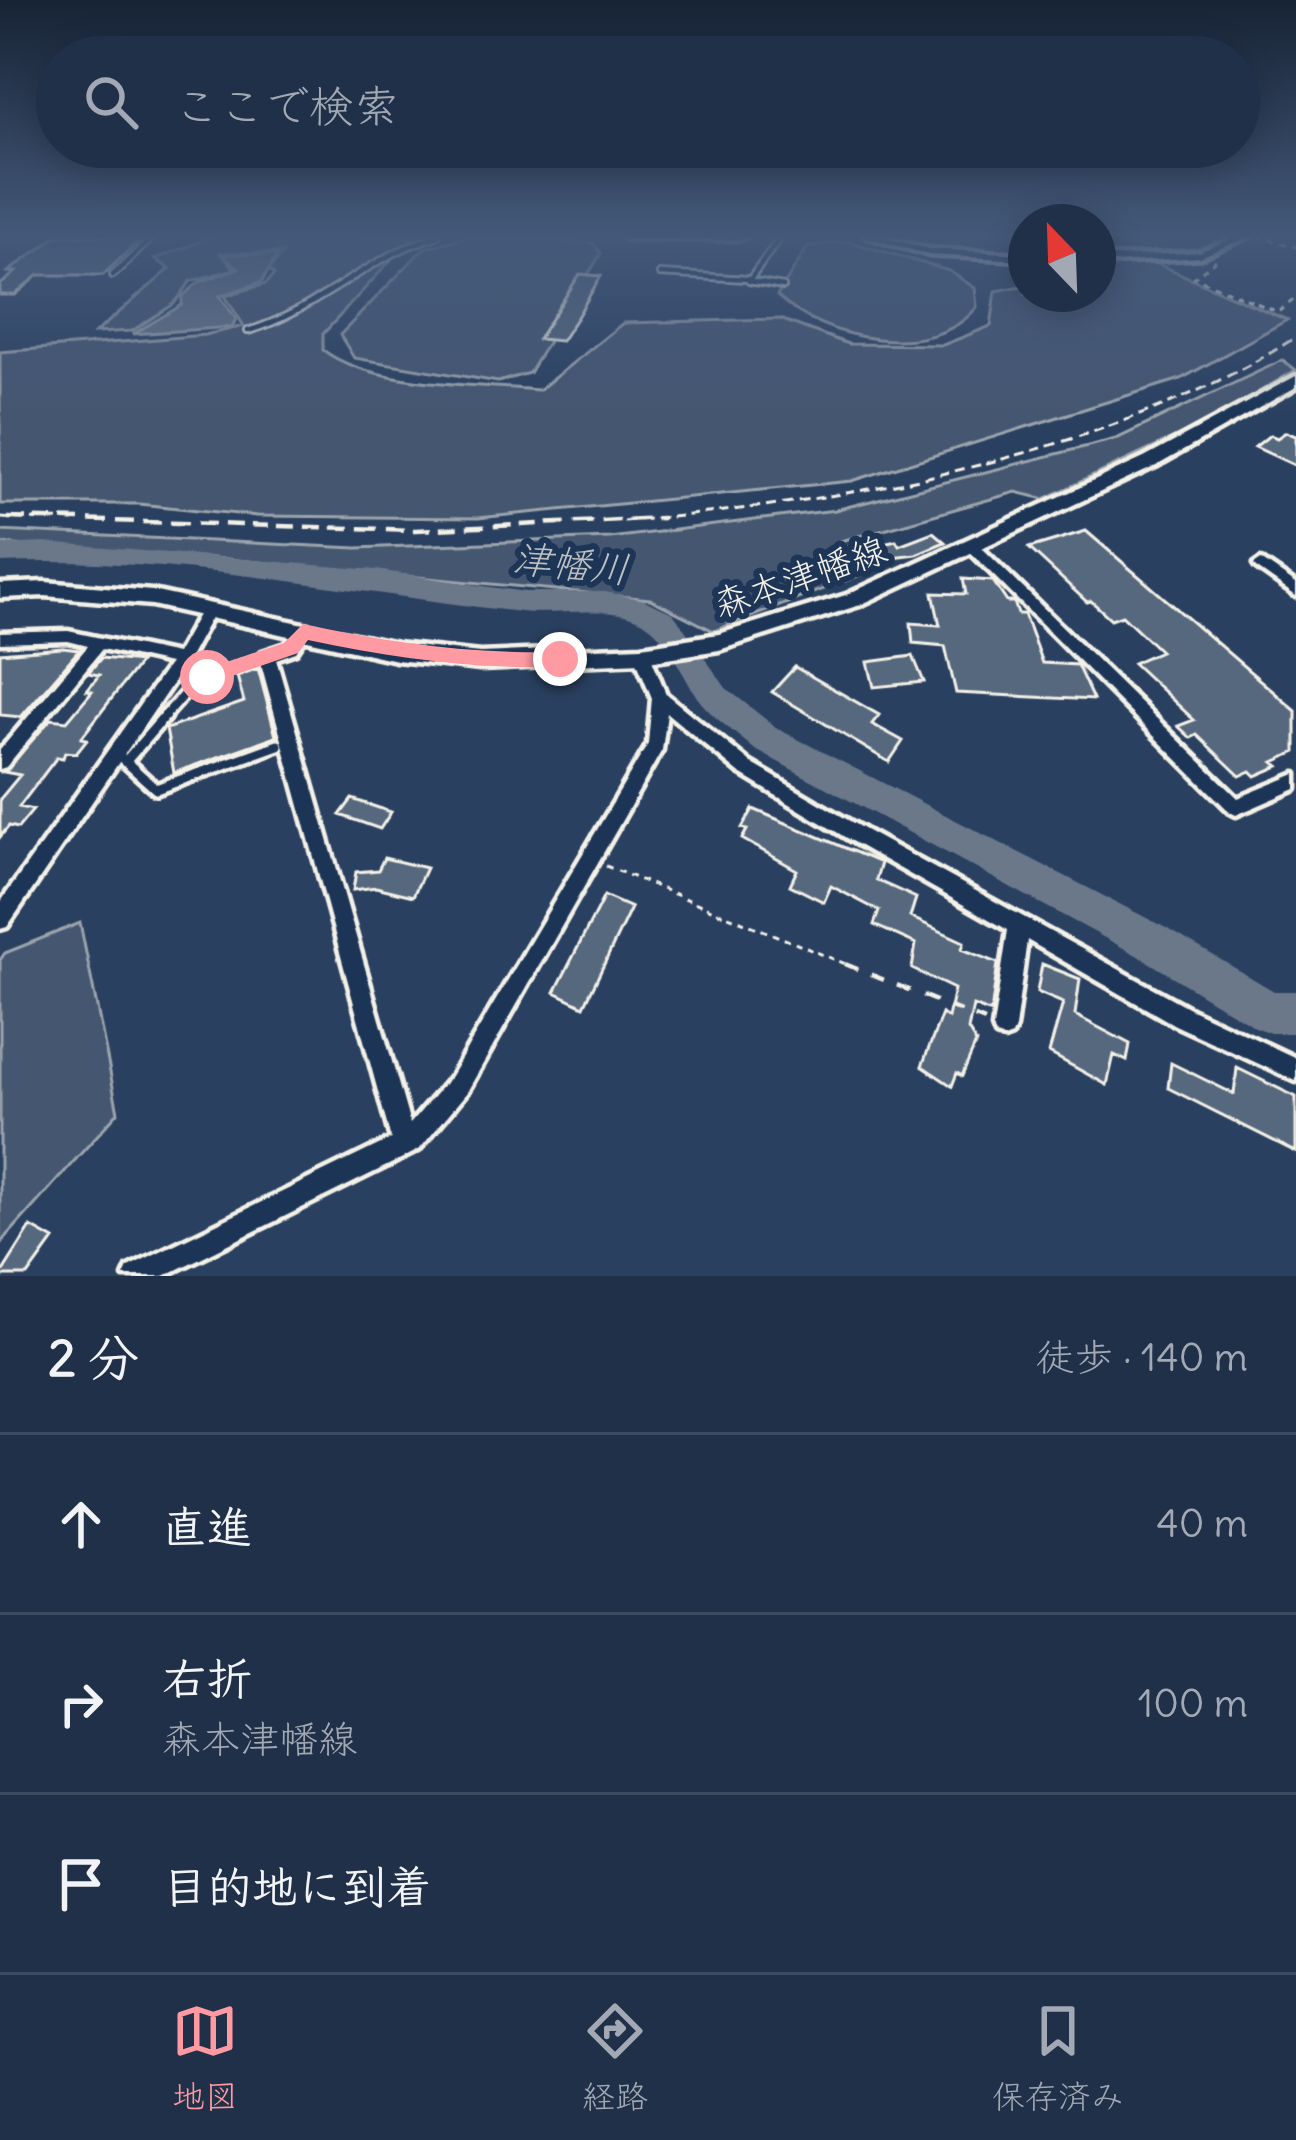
<!DOCTYPE html>
<html lang="ja">
<meta charset="utf-8">
<style>
:root{--surface:#203048;--page:#28384f;--text:#f1f3f6;--muted:#a2a9b4;--line:#3d4b60;--accent:#ff9aa2}
body{margin:0;font-family:Delius,"Klee One",sans-serif;background:var(--page);color:var(--text)}
.compass{position:absolute;left:1008px;top:204px;width:108px;height:108px;border-radius:50%;background:var(--surface);box-shadow:0 6px 30px #0003;rotate:337deg}
.stop{position:absolute;width:36px;height:36px;margin:-27px;border:9px solid #ff9aa2;border-radius:50%;background:#fff}
.stop.end{background:#ff9aa2;border-color:#fff;box-shadow:0 3px 12px #0008}
.list{margin:0;padding:0;list-style:none}
h2{display:flex;justify-content:space-between;align-items:center;height:156px;margin:0;padding:0 48px;font-size:51px}
h2 small{font-size:39px;font-weight:400;color:var(--muted)}
.list li{display:grid;grid-template-columns:78px 1fr auto;gap:36px;align-items:center;box-sizing:border-box;height:180px;padding:0 48px;border-top:3px solid var(--line)}
.list b{display:block;font-size:45px;white-space:nowrap}
.list p{margin:0;font-size:39px;white-space:nowrap;color:var(--muted)}
.list em{font-size:39px;font-style:normal;color:var(--muted)}
.icon{flex:none;width:66px;height:66px;fill:none;stroke:currentColor;stroke-width:2;stroke-linecap:round;stroke-linejoin:round}
.map{position:relative;flex:none;width:1296px;height:1276px;overflow:hidden}
.search{position:absolute;background:var(--surface);box-shadow:0 6px 30px #0003;left:36px;right:36px;top:36px;height:132px;display:flex;align-items:center;gap:30px;box-sizing:border-box;padding:0 42px;border-radius:66px;color:var(--muted);font-size:45px}
.sheet{height:696px;background:var(--surface)}
nav{display:flex;justify-content:space-around;align-items:center;box-sizing:border-box;height:168px;border-top:3px solid var(--line);background:var(--surface);font-size:33px;color:var(--muted)}
nav a{display:grid;justify-items:center;gap:6px}
nav .on{color:var(--accent)}
.map>svg:first-child{display:block}
.green{fill:#445771;stroke:#9ca4ac;stroke-width:3}
.water{fill:#6a788a;stroke:#a1a8b0;stroke-width:3}
.lines{fill:none;stroke-linecap:round;stroke-linejoin:round}
.river{fill:#6a788a;fill-rule:evenodd}
.building{fill:#56677d;stroke:#f4f1e8;stroke-width:3}
.lane-far2-casing{stroke:#f4f1e8;stroke-width:10}
.lane-far1-casing{stroke:#f4f1e8;stroke-width:16}
.lane-casing{stroke:#f4f1e8;stroke-width:18}
.street-casing{stroke:#f4f1e8;stroke-width:9}
.secondary-casing{stroke:#f4f1e8;stroke-width:9}
.path-far1{stroke:#f4f1e8;stroke-width:3;stroke-dasharray:6 6;stroke-linecap:butt}
.path{stroke:#f4f1e8;stroke-width:4.5;stroke-dasharray:14 14;stroke-linecap:butt}
.lane-far2{stroke:#1d3557;stroke-width:4.5}
.lane-far1{stroke:#1d3557;stroke-width:8}
.lane{stroke:#1d3557;stroke-width:9}
.street{fill:#1d3557;fill-rule:evenodd}
.secondary{fill:#1d3557;fill-rule:evenodd}
.rail-far1{stroke:#f4f1e8;stroke-width:3;stroke-dasharray:10 6;stroke-linecap:butt}
.rail{stroke:#f4f1e8;stroke-width:4.5;stroke-dasharray:18 9;stroke-linecap:butt}
.route{fill:#ff9aa2}
.labels{text-anchor:middle;dominant-baseline:central;stroke-width:12;stroke-linejoin:round;paint-order:stroke}
.street-label{font-size:36px;fill:#f4f1e8;stroke:#1d3557}
.water-label{font-size:39px;font-style:italic;fill:#bdc1c2;stroke:#1d3557}
</style>
<div class="map">
<svg width="1296" height="1276" viewBox="0 0 1296 1276">
<rect width="100%" height="100%" fill="#2a4060"/>
<filter id="ink" filterUnits="userSpaceOnUse"><feTurbulence type="fractalNoise" baseFrequency=".00833" numOctaves="2"/><feDisplacementMap in="SourceGraphic" scale="24" xChannelSelector="R" yChannelSelector="G"/><feConvolveMatrix kernelMatrix="1 2 1 2 8 2 1 2 1" color-interpolation-filters="sRGB"/></filter>
<g filter="url(#ink)">
<path class="green" d="M214,236h199l-90,98v16c48,37 156,34 216,40l84,-67 157,-4 68,25 95,1 48,-19 5,-35 30,-6v9h72v-32l60,2 129,56 -106,59 -329,102 -374,37 -221,-2 -118,-12h-139v-152l205,-17 39,-9 -19,-30 41,-12 8,-9 -5,-5 14,-17h-62l14,16 -44,12 -17,23 -42,27 -37,2 75,-64 -15,-10z
M469,236l124,7 8,10 -72,120 -31,9 -144,-24 -14,-23 84,-87z
M848,241l101,30 26,17 2,19c-45,56 -154,33 -200,-11l31,-49z
M1283,360l13,10 -88,52 -164,77 -28,-7 -175,49 30,30 -157,60 -64,-32 -423,-40 -227,-15v-13l357,17 253,-10 225,-28 281,-71z
M80,923l38,189 -118,132v-284l5,-7z"/>
<path class="water" d="M230,254l47,1 -15,27 -42,14 16,23 -4,8 -99,7 49,-29v-8l17,-15 40,-14 -17,-13z"/>
<g class="lines">
<path class="river" d="M44,543l332,27 149,22h81l38,8 29,13 53,75 52,41 392,201 104,61h22v42h-26l-15,-6 -113,-69 -388,-209c-16,-14 -35,-27 -49,-42 -23,-25 -34,-73 -66,-87 -36,-16 -79,-4 -118,-8 -172,-19 -347,-57 -521,-49v-18z"/>
</g>
<path class="building" d="M57,236h87l-41,39h-64l-24,20h-15v-10l16,-13h-8z
M580,274l21,2 -24,41 -16,24 -23,-2z
M1286,432l10,4v30l-41,-19 15,-12 7,3z
M1086,531l210,180v41l-22,10 5,4 -23,10 -5,-5 -11,5 -43,-41 -6,3 -13,-12 16,-6 -61,-57 27,-12 -38,-36 -11,4 -20,-18 -4,1 -58,-54z
M933,532l12,10 -29,12 -40,5 -9,-12 29,-7 3,5z
M963,579l30,2 14,21h7l4,12h6l18,49 35,2 16,35 -137,-7 -11,-47 -32,-3 -2,-20 29,2 -7,-32 33,1z
M63,648l16,2 -58,67 -21,-2v-62z
M913,656l11,26 -50,5 -6,-25z
M101,658l39,4 -59,76 6,1 -11,14 -11,-1 -2,6 -6,-1 -38,50 14,3 -15,18 -9,-2 -9,11v-38l20,-24 -16,-3 47,-53 16,2 25,-30 -5,-1 12,-15 -11,-2z
M795,667l84,48 -7,9 31,17 -14,21 -117,-70z
M258,668l18,68 -102,37 -8,-44 78,-27 -7,-26z
M352,799l39,13 -11,17 -40,-14z
M753,809l128,54 -5,17 40,18 -6,19 54,25 -2,7 36,14 -7,50 -18,-7 -5,24 8,13 -14,33 -5,-3 -5,13 -30,-20 20,-52 6,4 6,-29 -42,-20 4,-25 -42,-19 5,-14 -48,-25 -7,16 -34,-17 7,-15 -55,-31 5,-9 -5,-2z
M384,858l42,10 -13,28 -37,-9 -23,3 3,-18 22,-2z
M604,896l27,12 -47,98 -29,-14z
M1042,964l38,15 -5,36 55,29 -3,17 -13,-6 -7,30 -58,-32 14,-50 -26,-11z
M1171,1063l63,31 3,-26 59,29v55l-128,-64z
M31,1227l23,13 -26,36h-28z"/>
<g class="lines">
<g class="lane-far2-casing">
<path id="lane-far2" d="M781,236l-32,45 34,6
M660,274l88,5
M113,275l41,-39
M248,331c69,-20 120,-75 189,-95"/>
</g>
<g class="lane-far1-casing">
<path id="lane-far1" d="M162,719l31,-35 74,-28"/>
</g>
<g class="lane-casing">
<path id="lane" d="M116,753l40,36 122,-44
M125,762l40,-46"/>
</g>
<g class="street-casing">
<path id="street" d="M864,236h14l51,13 97,5v6l-97,-5z
M1238,236h12l-50,21 -102,7v-6l101,-6z
M971,541l5,1 262,256 58,-24v15l-60,26 -6,-3 -264,-264 -2,-3 2,-3z
M1261,560l35,24v12l-40,-28 -2,-3z
M208,605l7,5 -30,55 -178,262 -7,2v-26l169,-239 -67,-15 -96,118 -6,2v-19l88,-104 -20,-5 -68,2v-10l68,-2 108,23 27,-48z
M303,626l7,5 -14,21 -20,7 134,465 41,-48 197,-332 4,-46 -18,-44 3,-4h10l3,4 16,40 85,69 114,67 326,179 105,49v23l-121,-56 -148,-85 -12,88 -3,8 -8,3 -8,-3 -3,-8 15,-98 -155,-88 -114,-69 -72,-60 -5,37 -195,342 -48,58 -255,126h-40l4,-9 263,-128 -132,-483 3,-4 24,-8 12,-17z"/>
</g>
<g class="secondary-casing">
<path id="secondary" d="M621,236h126l-6,3h-114z
M1296,376v11l-140,79 -296,139 -141,45 -77,12 -162,7 -84,-9 -244,-55 -107,-9 -45,2v-14l45,-2 107,9 244,53 84,9 162,-7 77,-12 127,-39 298,-137z"/>
</g>
<path class="path-far1" d="M1258,236l38,11
M1216,260l-22,17 84,35 18,-14
M606,866l247,101"/>
<path class="path" d="M845,964l140,57"/>
<use href="#lane-far2" class="lane-far2"/>
<use href="#lane-far1" class="lane-far1"/>
<use href="#lane" class="lane"/>
<use href="#street" class="street"/>
<use href="#secondary" class="secondary"/>
<path class="rail-far1" d="M0,518l75,3
M623,521c211,-16 494,-67 673,-184"/>
<path class="rail" d="M8,518l408,12 247,-12"/>
</g>
</g>
<linearGradient id="sky" x2="0" y2="1"><stop stop-color="#172335"/><stop offset="0.57" stop-color="#44597a"/><stop offset="1" stop-color="#44597a" stop-opacity="0"/></linearGradient>
<rect width="1296" height="415" fill="url(#sky)"/>
<path class="route" d="M303,624c87,19 168,30 257,28l10,7 -10,8c-87,2 -167,-9 -252,-27l-10,13 -84,29h-14l-3,-5 3,-6 84,-28z"/>
<g class="labels">
<g class="street-label">
<text transform="translate(800 577) rotate(-19)">森本津幡線</text>
</g>
<g class="water-label">
<text transform="translate(571 564) rotate(6)">津幡川</text>
</g>
</g>
</svg>
<svg class="compass" viewBox="-18 -18 36 36"><path d="M0-13l5 13h-10z" fill="#e53935"/><path d="M0 13l5-13h-10z" fill="#a2a9b4"/></svg>
<div class="stop" style="left:207px;top:677px"></div>
<div class="stop end" style="left:560px;top:659px"></div>
<div class="search"><svg class="icon" aria-label="search" viewBox="0 0 24 24"><circle cx="10" cy="10" r="6"/><path d="M15 15l6 6"/></svg>ここで検索</div>
</div>
<section class="sheet">
<h2>2 分<small>徒歩 · 140 m</small></h2>
<ul class="list">
<li><svg class="icon" aria-label="ahead" viewBox="0 0 24 24"><path d="M12 20V5M6 11l6-6 6 6"/></svg><div><b>直進</b></div><em>40 m</em></li>
<li><svg class="icon" aria-label="right" viewBox="0 0 24 24"><path d="M7 20v-9h11M14 6l5 5-5 5"/></svg><div><b>右折</b><p>森本津幡線</p></div><em>100 m</em></li>
<li><svg class="icon" aria-label="arrive" viewBox="0 0 24 24"><path d="M6 21V4h12l-3 4 3 4H6"/></svg><div><b>目的地に到着</b></div></li>
</ul>
</section>
<nav>
<a class="on"><svg class="icon" aria-label="map" viewBox="0 0 24 24"><path d="M3 6l6-2 6 2 6-2v14l-6 2-6-2-6 2zM9 4v14M15 6v14"/></svg>地図</a>
<a><svg class="icon" aria-label="directions" viewBox="0 0 24 24"><path d="M12 3l9 9-9 9-9-9zM9 14v-3h6M13 9l2 2-2 2"/></svg>経路</a>
<a><svg class="icon" aria-label="saved" viewBox="0 0 24 24"><path d="M7 4h10v16l-5-4-5 4z"/></svg>保存済み</a>
</nav>
